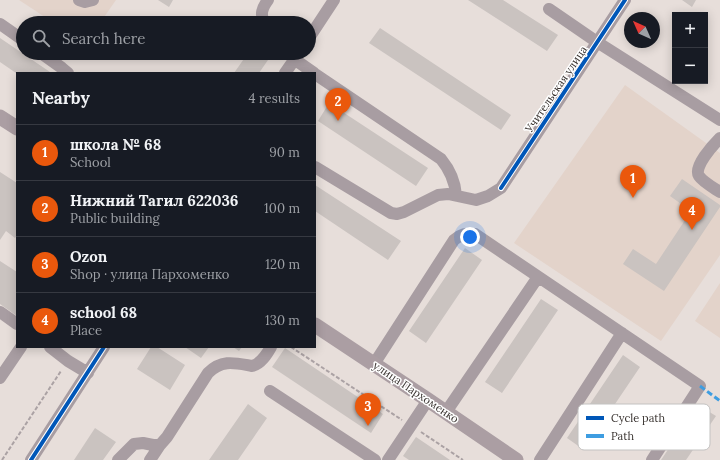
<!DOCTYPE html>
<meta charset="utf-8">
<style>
:root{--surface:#171b24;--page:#20242c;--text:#f1f3f6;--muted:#9ea1a6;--line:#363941;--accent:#ea580c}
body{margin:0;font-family:Lora,serif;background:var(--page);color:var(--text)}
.controls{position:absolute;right:12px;top:12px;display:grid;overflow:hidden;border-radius:0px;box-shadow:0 2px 10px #0003}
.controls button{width:36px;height:36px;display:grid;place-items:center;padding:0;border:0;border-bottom:1px solid var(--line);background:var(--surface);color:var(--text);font:20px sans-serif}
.compass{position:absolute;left:624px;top:12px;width:36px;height:36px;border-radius:50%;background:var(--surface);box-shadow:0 2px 10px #0003;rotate:315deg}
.you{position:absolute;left:470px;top:237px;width:14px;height:14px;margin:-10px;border:3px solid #fff;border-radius:50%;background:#1a73e8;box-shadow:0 0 0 6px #1a73e833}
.badge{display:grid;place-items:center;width:26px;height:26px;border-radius:50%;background:var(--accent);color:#fff;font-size:13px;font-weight:700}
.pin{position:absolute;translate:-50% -33px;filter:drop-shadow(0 1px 2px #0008)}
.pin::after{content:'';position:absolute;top:21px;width:14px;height:12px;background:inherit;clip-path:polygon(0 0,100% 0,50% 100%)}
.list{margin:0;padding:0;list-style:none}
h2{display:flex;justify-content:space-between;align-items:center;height:52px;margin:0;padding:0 16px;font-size:17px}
h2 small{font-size:13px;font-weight:400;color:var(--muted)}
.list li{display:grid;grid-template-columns:26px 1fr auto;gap:12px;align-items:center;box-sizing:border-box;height:56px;padding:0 16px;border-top:1px solid var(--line)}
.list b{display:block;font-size:15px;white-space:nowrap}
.list p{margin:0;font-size:13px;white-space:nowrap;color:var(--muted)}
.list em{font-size:13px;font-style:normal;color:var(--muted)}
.icon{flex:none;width:22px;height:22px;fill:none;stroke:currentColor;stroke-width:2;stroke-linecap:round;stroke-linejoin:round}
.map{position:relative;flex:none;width:720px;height:460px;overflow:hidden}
.search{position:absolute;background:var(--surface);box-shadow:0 2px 10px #0003;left:16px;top:16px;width:300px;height:44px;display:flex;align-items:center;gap:10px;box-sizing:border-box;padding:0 14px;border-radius:22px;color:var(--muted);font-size:15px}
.panel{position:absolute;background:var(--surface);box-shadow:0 2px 10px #0003;left:16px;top:72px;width:300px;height:276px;border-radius:0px}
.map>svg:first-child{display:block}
.built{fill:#e3d3ca}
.building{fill:#cac3c0}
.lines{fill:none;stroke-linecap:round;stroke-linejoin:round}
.path{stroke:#aba2a4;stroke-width:2;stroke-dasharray:4 2;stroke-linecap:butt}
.minor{stroke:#a89da2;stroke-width:12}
.major{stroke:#ab9ea3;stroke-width:15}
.quiet{stroke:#3e9de1;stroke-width:3;stroke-dasharray:6 3;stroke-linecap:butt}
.cycleway-casing{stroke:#fff;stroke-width:6}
.cycleway{stroke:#0057b8;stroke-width:4}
.labels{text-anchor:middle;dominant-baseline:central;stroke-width:3;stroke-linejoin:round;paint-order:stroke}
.street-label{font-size:11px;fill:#38322f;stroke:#fff}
.key{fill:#fff;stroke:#c3c2c1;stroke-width:1}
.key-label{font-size:11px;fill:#38322f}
</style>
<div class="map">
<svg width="720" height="460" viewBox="0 0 720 460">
<rect width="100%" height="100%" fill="#e7deda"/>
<path class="built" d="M19,0h97l-16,23h-46z
M625,85l95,68v102l-59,86 -147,-98z
M720,283v55l-25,-17z"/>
<path class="building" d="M158,0h15l-4,7z
M468,0h35l55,35 -11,16z
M682,0h14l-4,7z
M380,28l131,87 -10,15 -132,-87z
M0,38l50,34 -1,1h-33l-16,-11z
M248,53h9l11,7 -9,13h-25z
M329,103l99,65 -12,18 -98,-65z
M0,172l17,11v52l-2,3 -9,-7 -6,9z
M682,179l38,26v2l-56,84 -41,-27 10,-15 23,15 35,-53 -21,-15z
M315,185l86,56 -13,19 -73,-49z
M465,248l17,12 -56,83 -17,-12z
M0,261l17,11v44l-17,-12z
M541,299l17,11 -56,83 -17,-11z
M151,347h6l28,18 -15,25 -33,-21z
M185,347h24l-8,11z
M233,347h9l-3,4z
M285,348l98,66 -12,19 -99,-66z
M623,355l17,12 -56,83 -17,-12z
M248,404l19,14 -29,42h-29z
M698,405l18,11 -30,44h-25z
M95,428l21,14 -13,18h-29z
M416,437l34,23h-41l-6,-4z"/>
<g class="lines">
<path class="path" d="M291,347l111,73
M421,432l42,28
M2,460l59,-89"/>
<path class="minor" d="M79,0l6,2 8,-2
M549,9l48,33 123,78
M264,23c-4,-9 -2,-15 4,-23
M0,24l23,16
M309,38l25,-38
M41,53l21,15 6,5
M294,59l20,14
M285,73l14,-20
M315,74l126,85c9,11 14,22 15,36
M720,138c-7,7 -27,29 -21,38 4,6 15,12 21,16
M315,167l76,46 6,1 7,-2 34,-17 10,-1 28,6 12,-4 13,-8 124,-188
M0,312l17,12
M50,347l18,14 20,12
M374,364l80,-124c7,-6 12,-7 21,-6l225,152 -48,74
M0,378l21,-31
M270,391l105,69
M446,412l92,-135
M31,460l73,-113
M118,460l16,-16 9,-1 10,2h7l7,-8 41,-64c14,-14 27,-10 44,-7 9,-2 15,-12 19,-19
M150,460l10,-15
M388,460l40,-60
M540,460l82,-127"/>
<path class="major" d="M0,117l17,11
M315,325l113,75 88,60"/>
<path class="quiet" d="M700,386l20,15"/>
<g class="cycleway-casing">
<path id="cycleway" d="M501,188l124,-188
M31,460l73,-113"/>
</g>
<use href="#cycleway" class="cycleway"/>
</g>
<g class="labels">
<g class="street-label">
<text transform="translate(556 89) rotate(-56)">Учительская улица</text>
<text transform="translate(416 392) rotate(34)">улица Пархоменко</text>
</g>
</g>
<rect x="578" y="404" width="132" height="46" rx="6" class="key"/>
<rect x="586" y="416" width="18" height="4" fill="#0057b8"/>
<rect x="586" y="434" width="18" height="4" fill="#3e9de1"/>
<g class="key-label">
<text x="611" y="422">Cycle path</text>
<text x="611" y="440">Path</text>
</g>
</svg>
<div class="controls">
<button>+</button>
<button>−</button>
</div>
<svg class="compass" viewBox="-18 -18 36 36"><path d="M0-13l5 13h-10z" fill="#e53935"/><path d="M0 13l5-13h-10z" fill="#9ea1a6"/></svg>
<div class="you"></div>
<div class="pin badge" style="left:633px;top:198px">1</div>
<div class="pin badge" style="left:338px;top:121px">2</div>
<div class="pin badge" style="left:368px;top:426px">3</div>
<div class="pin badge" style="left:692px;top:230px">4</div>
<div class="search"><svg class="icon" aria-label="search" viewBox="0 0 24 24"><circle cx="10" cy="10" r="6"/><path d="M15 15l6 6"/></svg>Search here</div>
<section class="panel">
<h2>Nearby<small>4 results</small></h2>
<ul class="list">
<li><span class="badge">1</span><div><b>школа № 68</b><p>School</p></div><em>90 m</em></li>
<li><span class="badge">2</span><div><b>Нижний Тагил 622036</b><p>Public building</p></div><em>100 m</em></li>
<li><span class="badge">3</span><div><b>Ozon</b><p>Shop · улица Пархоменко</p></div><em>120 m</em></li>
<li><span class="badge">4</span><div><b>school 68</b><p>Place</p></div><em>130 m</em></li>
</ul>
</section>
</div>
